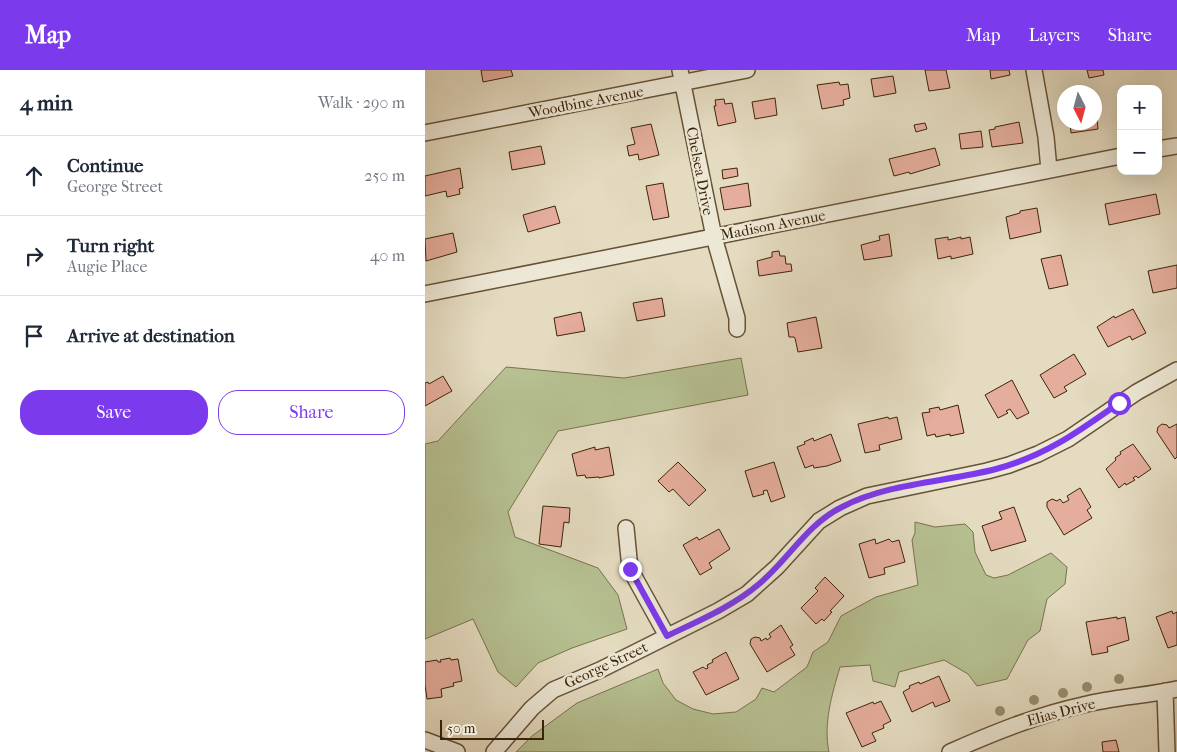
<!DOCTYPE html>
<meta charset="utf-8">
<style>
:root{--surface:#fff;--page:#f6f6f7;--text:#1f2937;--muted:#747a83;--line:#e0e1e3;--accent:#7c3aed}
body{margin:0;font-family:"IM FELL French Canon",serif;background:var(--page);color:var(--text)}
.controls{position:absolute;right:15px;top:15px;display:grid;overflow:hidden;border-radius:10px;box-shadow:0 5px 20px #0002}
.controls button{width:45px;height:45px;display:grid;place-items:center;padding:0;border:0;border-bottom:1px solid var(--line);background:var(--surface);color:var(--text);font:25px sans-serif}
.compass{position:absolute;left:632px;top:15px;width:45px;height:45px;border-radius:50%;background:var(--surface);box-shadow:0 5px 20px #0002;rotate:174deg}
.scale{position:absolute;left:15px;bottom:12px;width:104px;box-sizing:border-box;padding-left:5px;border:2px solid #3d2409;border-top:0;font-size:14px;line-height:18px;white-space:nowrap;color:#3d2409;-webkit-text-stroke:4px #ede8d6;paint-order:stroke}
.stop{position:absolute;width:15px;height:15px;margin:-11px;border:4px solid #7c3aed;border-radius:50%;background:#fff}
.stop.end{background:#7c3aed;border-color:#fff;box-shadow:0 1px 5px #0008}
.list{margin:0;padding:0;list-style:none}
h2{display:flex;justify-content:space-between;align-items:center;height:65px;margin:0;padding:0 20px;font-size:21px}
h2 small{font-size:16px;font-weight:400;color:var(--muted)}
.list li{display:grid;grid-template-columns:32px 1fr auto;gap:15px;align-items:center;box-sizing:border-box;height:80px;padding:0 20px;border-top:1px solid var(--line)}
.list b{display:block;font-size:19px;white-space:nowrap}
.list p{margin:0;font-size:16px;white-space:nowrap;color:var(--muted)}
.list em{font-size:16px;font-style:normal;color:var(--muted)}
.actions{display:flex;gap:10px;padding:15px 20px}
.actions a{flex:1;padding:11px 0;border:1px solid var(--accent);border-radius:20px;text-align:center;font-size:18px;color:var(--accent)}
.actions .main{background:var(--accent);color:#fff}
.icon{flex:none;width:28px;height:28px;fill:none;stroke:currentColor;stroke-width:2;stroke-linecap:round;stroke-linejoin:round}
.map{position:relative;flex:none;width:752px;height:682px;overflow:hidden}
header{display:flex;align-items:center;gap:30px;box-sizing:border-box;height:70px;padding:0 25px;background:var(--accent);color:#fff}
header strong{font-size:24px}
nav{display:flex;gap:28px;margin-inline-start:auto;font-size:18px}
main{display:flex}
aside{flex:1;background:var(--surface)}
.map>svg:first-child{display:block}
.green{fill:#b6c091;stroke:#7a724d}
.building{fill:#e5ad9c;stroke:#3d2409}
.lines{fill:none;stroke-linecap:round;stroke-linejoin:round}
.minor-casing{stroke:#675237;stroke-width:18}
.minor{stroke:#ede8d6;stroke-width:15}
.tree{fill:#998c6e}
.route{stroke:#7c3aed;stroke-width:6}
.labels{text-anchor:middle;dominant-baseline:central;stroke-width:5;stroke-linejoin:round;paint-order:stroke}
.street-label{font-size:15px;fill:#3d2409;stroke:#ede8d6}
</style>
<header>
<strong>Map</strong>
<nav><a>Map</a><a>Layers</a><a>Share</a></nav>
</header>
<main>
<aside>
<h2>4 min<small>Walk · 290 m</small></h2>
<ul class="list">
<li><svg class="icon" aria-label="ahead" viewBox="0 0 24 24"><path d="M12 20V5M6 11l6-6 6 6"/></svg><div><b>Continue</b><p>George Street</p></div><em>250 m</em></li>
<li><svg class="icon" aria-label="right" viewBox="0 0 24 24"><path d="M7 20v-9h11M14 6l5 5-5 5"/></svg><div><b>Turn right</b><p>Augie Place</p></div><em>40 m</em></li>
<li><svg class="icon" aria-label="arrive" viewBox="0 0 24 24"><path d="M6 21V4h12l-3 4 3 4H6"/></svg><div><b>Arrive at destination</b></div></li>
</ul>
<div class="actions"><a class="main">Save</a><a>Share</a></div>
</aside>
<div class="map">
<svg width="752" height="682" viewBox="0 0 752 682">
<rect width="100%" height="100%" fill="#e4dbc0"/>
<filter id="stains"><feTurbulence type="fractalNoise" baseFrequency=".004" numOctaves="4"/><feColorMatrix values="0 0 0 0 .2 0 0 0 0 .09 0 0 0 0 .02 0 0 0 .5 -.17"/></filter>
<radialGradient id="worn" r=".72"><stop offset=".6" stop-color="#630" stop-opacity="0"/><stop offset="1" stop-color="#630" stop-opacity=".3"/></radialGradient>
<path class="green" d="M316,288l7,37 -190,36 -50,81 7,25 83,31 20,27 9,34 -55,19 -34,15 -22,24 -18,-15 -25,-53 -48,20v-195l13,-3 68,-74 118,11z
M490,452l20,5 30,-3 8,8 2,20 11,23 8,3 14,-3 43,-22 16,14 -2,17 -18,15 -7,32 -12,9 -21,39 -30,7 -9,-12 -24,-14 -45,12 -4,15 -22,-6 -3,-16 -30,2c-8,27 -17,57 -11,85h-313l16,-16 45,-33 81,-34 5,14 13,17 17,9 20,5 23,-2 20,-13 6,-11 12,4 33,-25 6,-15 15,-10 13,-26 35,-19 42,-12 -6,-45 3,-7z"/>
<path class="building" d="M56,0h30l2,6 -30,6z
M500,0h21l4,18 -21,3z
M565,0h19l1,5 -19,4z
M662,0h16l1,5 -15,3z
M468,6l3,17 -22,4 -3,-18z
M414,12l1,3 8,-1 2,14 -7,2 1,5 -22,4 -5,-24z
M350,28l2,17 -22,4 -3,-17z
M299,29l1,5 7,-1 4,19 -18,4 -4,-20h2l-1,-6z
M670,48h2l1,11 -27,4 -1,-11h25z
M594,52l4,21 -31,4 -3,-17 6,-1v-2z
M500,53l2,6 -11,3 -2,-7z
M226,54l8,31 -20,5 -1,-6 -9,2 -2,-10 8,-2 -4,-16z
M556,61l2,16 -22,2 -2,-15z
M116,76l4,18 -33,6 -3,-18z
M510,78l5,17 -30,9 -1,-2 -15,4 -5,-17z
M35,98l3,20 -4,1 1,5 -13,3 -1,-6 -21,5v-20z
M312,98l1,8 -15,3 -1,-9z
M238,113l6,34 -16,3 -7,-34z
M323,113l3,23 -27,4 -4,-22z
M731,124l4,20 -51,11 -4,-21z
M130,136l5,17 -32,9 -5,-17z
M612,138l4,24 -31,7 -4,-22 14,-4v-2z
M28,163l4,19 -31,9 -1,-22z
M464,164l3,22 -28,4 -3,-15 19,-5 -1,-4z
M523,167v3l13,-3v2l9,-2 3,17 -22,5v-3l-13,3 -3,-20z
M354,181l1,5h5l1,8h5l1,7 -33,5 -2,-15 15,-4v-5z
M636,185l7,30 -19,4 -8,-30z
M752,195v23l-24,5 -5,-22z
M237,228l3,18 -28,5 -4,-18z
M708,239l13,24 -14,7 -2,-4 -22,11 -11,-20 17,-11 1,2z
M156,242l4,19 -28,5 -3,-18z
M391,247l6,31 -24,4 -3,-14 -1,-1h-5l-2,-14z
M649,284l12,20 -22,13 3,4 -13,7 -14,-23z
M18,306l9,15 -27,15v-23l3,-1 1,2z
M587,310l17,33 -12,6 -7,-10 -4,2 2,2 -10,5 -13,-23z
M533,335l6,28 -14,3v-2l-14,3 -1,-3 -8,2 -5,-23 8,-1 -1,-3 10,-2 1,3z
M463,347l1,2 8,-2 5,22 -23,6 1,5 -15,3 -7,-29z
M737,354l5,1 2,3 8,-4v33l-2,2 -18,-27 1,-5z
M406,364l10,27 -14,5 -13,2 -1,-3 -8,3 -8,-21 8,-3 -1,-2 9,-4 1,3z
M708,374l18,25 -13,9 -2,-2 -3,2 2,2 -9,5 -1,-2 -6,5 -13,-19 10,-9 -1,-2 6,-4 -1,-2z
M170,377v3l14,-3 5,28 -15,3v-1l-13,1 -1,-3 -8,1 -5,-22z
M253,392l28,28 -17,16 -16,-17 -4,3 -11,-11z
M349,392l11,35 -14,5 -4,-12 -4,1 1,3 -11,3 -8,-26z
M655,418l11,19 -4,3 5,8 -28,17 -17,-28v-5l5,-3 5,2 3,-2 3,4 6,-3 -2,-4z
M118,436l27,2 -1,15 -5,-1 -3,25 -22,-3z
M589,437l12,34 -35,10 -9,-25 20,-7 -3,-7z
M294,459l11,20 -21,14 3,5 -12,7 -17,-30 14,-8 2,3z
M450,469l1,5 13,-5 3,3 7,-2 6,22 -21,6 1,6 -16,4 -10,-34z
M400,507l19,19 -14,15 2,1 -8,9 -2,-2 -6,5 -15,-16 17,-17 -3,-3z
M747,541l1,3 4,-2v33l-9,3 -12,-31z
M692,547v2l8,-2 4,23 -22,7 1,5 -16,3 -6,-33z
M356,555l12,20 -3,2 5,8 -28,17 -17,-28 1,-5 4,-2 5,1 1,3 5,-3 1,2 4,-3 -2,-3z
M301,582l13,27 -33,16 -13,-23 10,-5 3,2 2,-1 -1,-3 6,-3 -1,-2z
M25,588l1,2 7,-1 4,22 -9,2 1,3 -13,3 1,8 -15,2 -2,-14v-23l12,-2 1,2h3l-1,-2z
M514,606l11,25 -15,6 -2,-5 -21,10 -9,-20 7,-4 -1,-2 10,-4 1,2z
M456,631l10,20 -8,4 1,3 -12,5 4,8 -14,6 -16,-34 27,-11 1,2z
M691,670l3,12h-16l-1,-10z"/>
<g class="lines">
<g class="minor-casing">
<path id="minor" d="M255,0l34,167 23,81v11
M609,0l12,67 3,33
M0,63l322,-63
M733,79l19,-3
M0,224l696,-138
M201,458l4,41 37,67
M740,621l2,61
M0,670l32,12
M69,682l38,-44 21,-18 47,-20 118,-59 29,-17 30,-27 42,-46 21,-13 27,-12 120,-25 22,-6 29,-11 30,-15 69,-47 40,-22
M525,682c43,-19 87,-37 133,-47 31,-8 63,-9 94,-16"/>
</g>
<use href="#minor" class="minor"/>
</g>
<g class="tree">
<circle cx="694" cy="609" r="5"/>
<circle cx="662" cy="617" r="5"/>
<circle cx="638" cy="623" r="5"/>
<circle cx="609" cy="630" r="5"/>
<circle cx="575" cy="641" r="5"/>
</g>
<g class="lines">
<path class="route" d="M205,499l37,67c31,-15 65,-29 92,-52 29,-24 48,-60 83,-77 45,-24 104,-25 154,-38 49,-13 82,-37 123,-66"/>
</g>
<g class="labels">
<g class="street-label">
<text transform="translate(161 32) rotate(-11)">Woodbine Avenue</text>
<text transform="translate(275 101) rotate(79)">Chelsea Drive</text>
<text transform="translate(348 155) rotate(-11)">Madison Avenue</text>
<text transform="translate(181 595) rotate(-25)">George Street</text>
<text transform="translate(636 642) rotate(-15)">Elias Drive</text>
</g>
</g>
<rect width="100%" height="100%" filter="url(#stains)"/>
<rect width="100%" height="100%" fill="url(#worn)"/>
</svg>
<div class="controls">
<button>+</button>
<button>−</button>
</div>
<svg class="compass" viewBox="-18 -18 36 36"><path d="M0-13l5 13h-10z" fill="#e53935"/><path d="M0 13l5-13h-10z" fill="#747a83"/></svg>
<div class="scale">50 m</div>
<div class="stop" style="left:694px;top:333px"></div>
<div class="stop end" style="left:205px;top:499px"></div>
</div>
</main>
